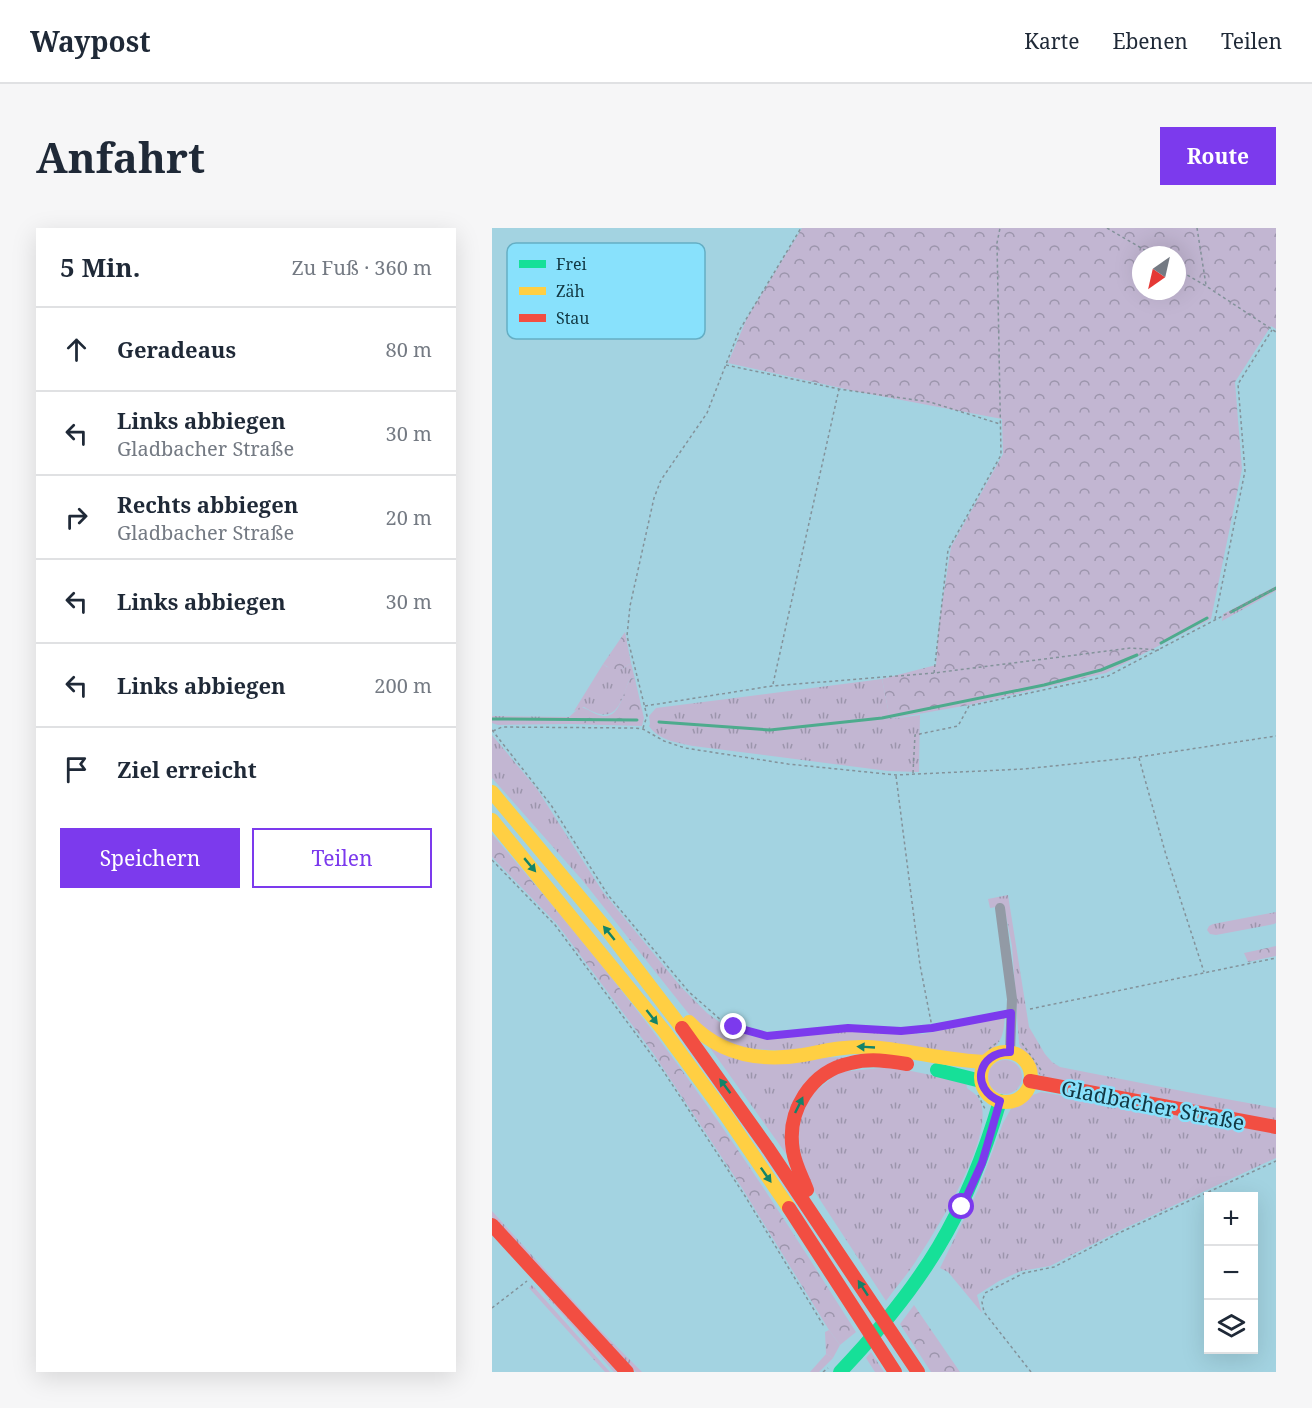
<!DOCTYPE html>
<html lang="de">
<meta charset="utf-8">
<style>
:root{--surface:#fff;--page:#f6f6f7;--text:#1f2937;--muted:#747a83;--line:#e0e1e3;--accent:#7c3aed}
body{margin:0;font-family:"Noto Serif",serif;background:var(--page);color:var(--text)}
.controls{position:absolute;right:18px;bottom:18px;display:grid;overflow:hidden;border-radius:0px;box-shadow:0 6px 24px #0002}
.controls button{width:54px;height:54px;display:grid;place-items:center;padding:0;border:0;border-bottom:2px solid var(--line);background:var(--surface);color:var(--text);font:30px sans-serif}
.compass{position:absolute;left:640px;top:18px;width:54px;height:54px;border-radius:50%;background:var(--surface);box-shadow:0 6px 24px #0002;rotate:214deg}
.stop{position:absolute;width:18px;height:18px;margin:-14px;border:4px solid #7c3aed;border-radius:50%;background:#fff}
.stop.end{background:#7c3aed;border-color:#fff;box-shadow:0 2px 6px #0008}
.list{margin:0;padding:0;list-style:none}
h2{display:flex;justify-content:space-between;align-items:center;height:78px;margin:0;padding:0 24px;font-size:26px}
h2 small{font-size:20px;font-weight:400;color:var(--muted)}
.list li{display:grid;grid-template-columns:39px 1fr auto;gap:18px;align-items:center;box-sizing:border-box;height:84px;padding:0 24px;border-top:2px solid var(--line)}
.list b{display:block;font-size:22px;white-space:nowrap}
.list p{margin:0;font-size:20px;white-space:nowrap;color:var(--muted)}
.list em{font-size:20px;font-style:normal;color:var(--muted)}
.actions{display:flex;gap:12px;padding:18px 24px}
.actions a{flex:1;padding:14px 0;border:2px solid var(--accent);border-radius:0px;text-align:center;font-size:21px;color:var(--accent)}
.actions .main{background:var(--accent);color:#fff}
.icon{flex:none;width:33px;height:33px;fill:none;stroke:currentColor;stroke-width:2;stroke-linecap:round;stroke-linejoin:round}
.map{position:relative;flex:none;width:784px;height:1144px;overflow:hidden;border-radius:0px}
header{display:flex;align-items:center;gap:36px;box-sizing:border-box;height:84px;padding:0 30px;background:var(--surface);border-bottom:2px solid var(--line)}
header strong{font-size:28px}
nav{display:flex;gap:33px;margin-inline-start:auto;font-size:21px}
.intro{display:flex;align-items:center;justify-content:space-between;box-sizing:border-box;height:144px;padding:0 36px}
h1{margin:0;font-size:42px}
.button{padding:15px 27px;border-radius:0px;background:var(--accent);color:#fff;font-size:21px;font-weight:700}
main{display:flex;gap:36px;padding:0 36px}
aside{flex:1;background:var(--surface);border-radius:0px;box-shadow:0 6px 24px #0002}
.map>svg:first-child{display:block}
.grass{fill:url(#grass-tufts)}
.forest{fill:url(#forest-crowns);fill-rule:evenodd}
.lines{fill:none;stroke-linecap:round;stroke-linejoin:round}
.stream{stroke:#4dab8d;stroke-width:3}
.path{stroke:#83929a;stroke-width:1.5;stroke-dasharray:3 3;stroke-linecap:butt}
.street{stroke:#929aa5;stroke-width:10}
.fast{stroke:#16e098;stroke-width:14}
.slow{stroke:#ffcf43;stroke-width:14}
.jam{stroke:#f24e42;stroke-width:14}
.oneway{fill:#138369}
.route{stroke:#7c3aed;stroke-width:8}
.labels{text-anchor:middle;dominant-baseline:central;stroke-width:5;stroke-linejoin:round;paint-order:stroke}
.street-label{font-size:21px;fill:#113742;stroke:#88e1fc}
.key{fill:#88e1fc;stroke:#64aec4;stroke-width:1.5}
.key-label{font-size:16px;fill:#113742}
</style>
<header>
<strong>Waypost</strong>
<nav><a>Karte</a><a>Ebenen</a><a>Teilen</a></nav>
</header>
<div class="intro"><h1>Anfahrt</h1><a class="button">Route</a></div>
<main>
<aside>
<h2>5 Min.<small>Zu Fuß · 360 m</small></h2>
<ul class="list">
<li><svg class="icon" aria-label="ahead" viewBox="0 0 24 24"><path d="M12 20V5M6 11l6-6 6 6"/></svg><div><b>Geradeaus</b></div><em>80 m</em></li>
<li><svg class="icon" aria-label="left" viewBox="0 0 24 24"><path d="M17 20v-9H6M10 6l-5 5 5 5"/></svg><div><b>Links abbiegen</b><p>Gladbacher Straße</p></div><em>30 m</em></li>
<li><svg class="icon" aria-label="right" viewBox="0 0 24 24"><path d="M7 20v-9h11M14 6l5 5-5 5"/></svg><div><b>Rechts abbiegen</b><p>Gladbacher Straße</p></div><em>20 m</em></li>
<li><svg class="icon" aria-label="left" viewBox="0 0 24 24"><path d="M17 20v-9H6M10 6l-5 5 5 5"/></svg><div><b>Links abbiegen</b></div><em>30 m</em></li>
<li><svg class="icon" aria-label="left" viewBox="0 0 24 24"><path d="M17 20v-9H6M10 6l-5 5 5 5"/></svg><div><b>Links abbiegen</b></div><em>200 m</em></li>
<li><svg class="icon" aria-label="arrive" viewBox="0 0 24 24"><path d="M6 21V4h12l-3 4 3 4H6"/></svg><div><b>Ziel erreicht</b></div></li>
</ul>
<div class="actions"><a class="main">Speichern</a><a>Teilen</a></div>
</aside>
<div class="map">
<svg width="784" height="1144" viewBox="0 0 784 1144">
<defs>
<pattern id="grass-tufts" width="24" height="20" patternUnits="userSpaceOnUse" patternTransform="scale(1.5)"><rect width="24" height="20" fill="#c2b6d2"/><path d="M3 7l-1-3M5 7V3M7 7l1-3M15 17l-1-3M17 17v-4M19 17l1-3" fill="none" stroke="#9c95ac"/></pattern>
<pattern id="forest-crowns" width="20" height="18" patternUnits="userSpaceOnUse" patternTransform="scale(1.5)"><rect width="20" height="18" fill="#c2b6d2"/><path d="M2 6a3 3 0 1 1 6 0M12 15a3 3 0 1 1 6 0" fill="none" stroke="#9c95ac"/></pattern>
</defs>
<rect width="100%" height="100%" fill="#a3d3e1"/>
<path class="grass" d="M784,358v5l-54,30 1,-7z
M139,435l4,16 -4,-1c-4,5 -5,12 -8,19 -9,22 -20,21 -39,10l-10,4 29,-47 4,3 15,2z
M390,451l8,40 30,-4 -1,57 -31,-1 -195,-25c-15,-3 -35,-6 -44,-20l1,-2 -1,-8 7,-8z
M0,488l77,1v7l-71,1 -6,-2z
M0,507l45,54 66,103 79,96 25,25 14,10 30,13 17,3 80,-10 75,5 63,-13 2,-4 17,-4c-1,22 -3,32 -22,43l-196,-5 -50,-3 -37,-20 -117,-147 -91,-103z
M516,667l21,132 16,27 7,8 8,5 127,25 89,16v15l-234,-47c-11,-7 -19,-21 -23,-33l-7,-97 -8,-40 -14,2 -2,-9z
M784,684v11l-2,1 -58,11 -6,-1 -3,-4 2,-4 4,-2z
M216,817l96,12 89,1 -79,20 -25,80z
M496 849a17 17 0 1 1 34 0a17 17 0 1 1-34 0Z
M399,839l75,15 1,6c5,4 11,7 13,13 16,34 -44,130 -64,160 -9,14 -20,26 -30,40l-75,-115 -9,-21 -5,-39 14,-31 28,-23z
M549,864l235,41v25l-153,71 -73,37 -29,5 -22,10 -22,14 5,18 -34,-41 -8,-4 39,-80 24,-65 9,-16 15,-10z
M0,983l104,115 46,46h-6l-144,-155z
M40,1057l78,87h-5l-76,-84z
M47,1060l8,7 70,77h-3z
M337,1102l11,15 -7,13 -7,-4 -1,-22z
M379,1124l13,20h-9l-9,-14z"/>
<path class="forest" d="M310,0h474v101l-5,-3 -36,56 7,87 -31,150 -105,54 -137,32 -79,14 -8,-40 54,-14 3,-42 12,-76 52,-93 -1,-35 -143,-27 -131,-29 19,-45zM649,27h36v36h-36z
M133,404l6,31 -9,6 -8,2 -11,-7z
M139,450l4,1 9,39 -2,8 -73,-2v-7l11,-10c8,1 14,8 23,9 19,2 20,-28 28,-38z
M0,606c73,85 145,172 209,263 55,77 105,156 155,235l-16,13 -11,-15 -87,-142 -89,-135 -96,-129 -65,-67z
M784,718v10l-28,6 -4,-9z
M422,1077l46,67h-29l-31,-48z
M334,1126l7,4 -14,14h-9z"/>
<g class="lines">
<path class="stream" d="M739,384l45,-24
M669,415l46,-25
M0,491l145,1
M167,494l111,8 112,-12 162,-33 57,-15 36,-15"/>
<path class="path" d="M615,0l46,27
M705,0l9,57
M685,41l29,17 70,46
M234,137l113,24 91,13 70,22
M723,391l30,-148 -7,-87 34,-54
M442,445l14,-123 53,-95 -4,-212 3,-15
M281,456l66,-295
M153,478l127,-20 162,-13 197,-25 28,2
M151,500l4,-12 -20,-80 3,-30 24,-108 7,-18 46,-67 32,-82 62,-103
M0,502l59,75 57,90 81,97 33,29 31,12 30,2 65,-7 53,3 31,-3 69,-13
M1,503l9,-4 131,1 10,1 21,12 21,7 103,16 108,11 128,-6 115,-12 137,-21
M647,530l27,97 38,117
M421,545l2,-38 43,-9 11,-20 139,-30 168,-88
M404,548l24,189 12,62
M0,632l63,65 107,144 83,127 80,132
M538,781l246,-51
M530,815l19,27
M497,821l10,-8
M486,867l7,14
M0,1080l35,-27
M331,1144l5,-4
M539,1144l-47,-60 -2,-10 3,-9 39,-20 30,-6 67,-35 155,-71"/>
<path class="street" d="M508,680l12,91 -2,53"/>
<path class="fast" d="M445,842l44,11
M348,1144c82,-86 127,-157 160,-271"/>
<path class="slow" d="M0,564l116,139 74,97
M0,592l172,211 61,83 64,94
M197,794c31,33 71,40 114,33 21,-4 42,-9 64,-8 40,2 79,14 119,15
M489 849a25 25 0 1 1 50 0a25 25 0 1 1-50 0Z"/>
<path class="jam" d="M190,800l85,119 151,225
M538,853l246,46
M315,962c-5,-13 -12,-26 -14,-39 -7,-40 18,-80 58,-88 19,-5 38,-2 56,1
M297,980l106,164
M0,997l135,147"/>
</g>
<defs><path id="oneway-solid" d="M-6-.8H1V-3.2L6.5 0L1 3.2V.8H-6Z" transform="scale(1.5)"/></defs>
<g class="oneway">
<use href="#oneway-solid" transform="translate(38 637) rotate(50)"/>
<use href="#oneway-solid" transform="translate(117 705) rotate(-129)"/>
<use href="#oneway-solid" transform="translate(160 789) rotate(52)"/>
<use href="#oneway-solid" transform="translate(374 819) rotate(-177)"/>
<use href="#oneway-solid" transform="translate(233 858) rotate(-127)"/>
<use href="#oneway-solid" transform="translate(307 877) rotate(-64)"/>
<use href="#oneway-solid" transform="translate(274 947) rotate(55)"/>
<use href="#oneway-solid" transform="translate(371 1060) rotate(-123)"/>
</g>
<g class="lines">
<path class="route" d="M242,799l33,9 81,-8 53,3 31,-3 79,-15 -1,39c-33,0 -40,37 -10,49l-18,62 -20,44"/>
</g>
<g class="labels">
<g class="street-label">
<text transform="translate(661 877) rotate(11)">Gladbacher Straße</text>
</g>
</g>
<rect x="15" y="15" width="198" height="96" rx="9" class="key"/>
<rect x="27" y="32" width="27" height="8" fill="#16e098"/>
<rect x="27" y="59" width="27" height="8" fill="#ffcf43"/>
<rect x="27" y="86" width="27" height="8" fill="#f24e42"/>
<g class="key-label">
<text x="64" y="42">Frei</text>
<text x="64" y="69">Zäh</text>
<text x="64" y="96">Stau</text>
</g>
</svg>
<div class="controls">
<button>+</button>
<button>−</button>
<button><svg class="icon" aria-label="layers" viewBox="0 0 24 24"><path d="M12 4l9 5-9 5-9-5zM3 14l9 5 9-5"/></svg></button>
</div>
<svg class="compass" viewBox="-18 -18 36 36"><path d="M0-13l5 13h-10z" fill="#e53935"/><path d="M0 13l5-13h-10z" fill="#747a83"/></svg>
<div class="stop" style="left:470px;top:979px"></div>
<div class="stop end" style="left:242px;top:799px"></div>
</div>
</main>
